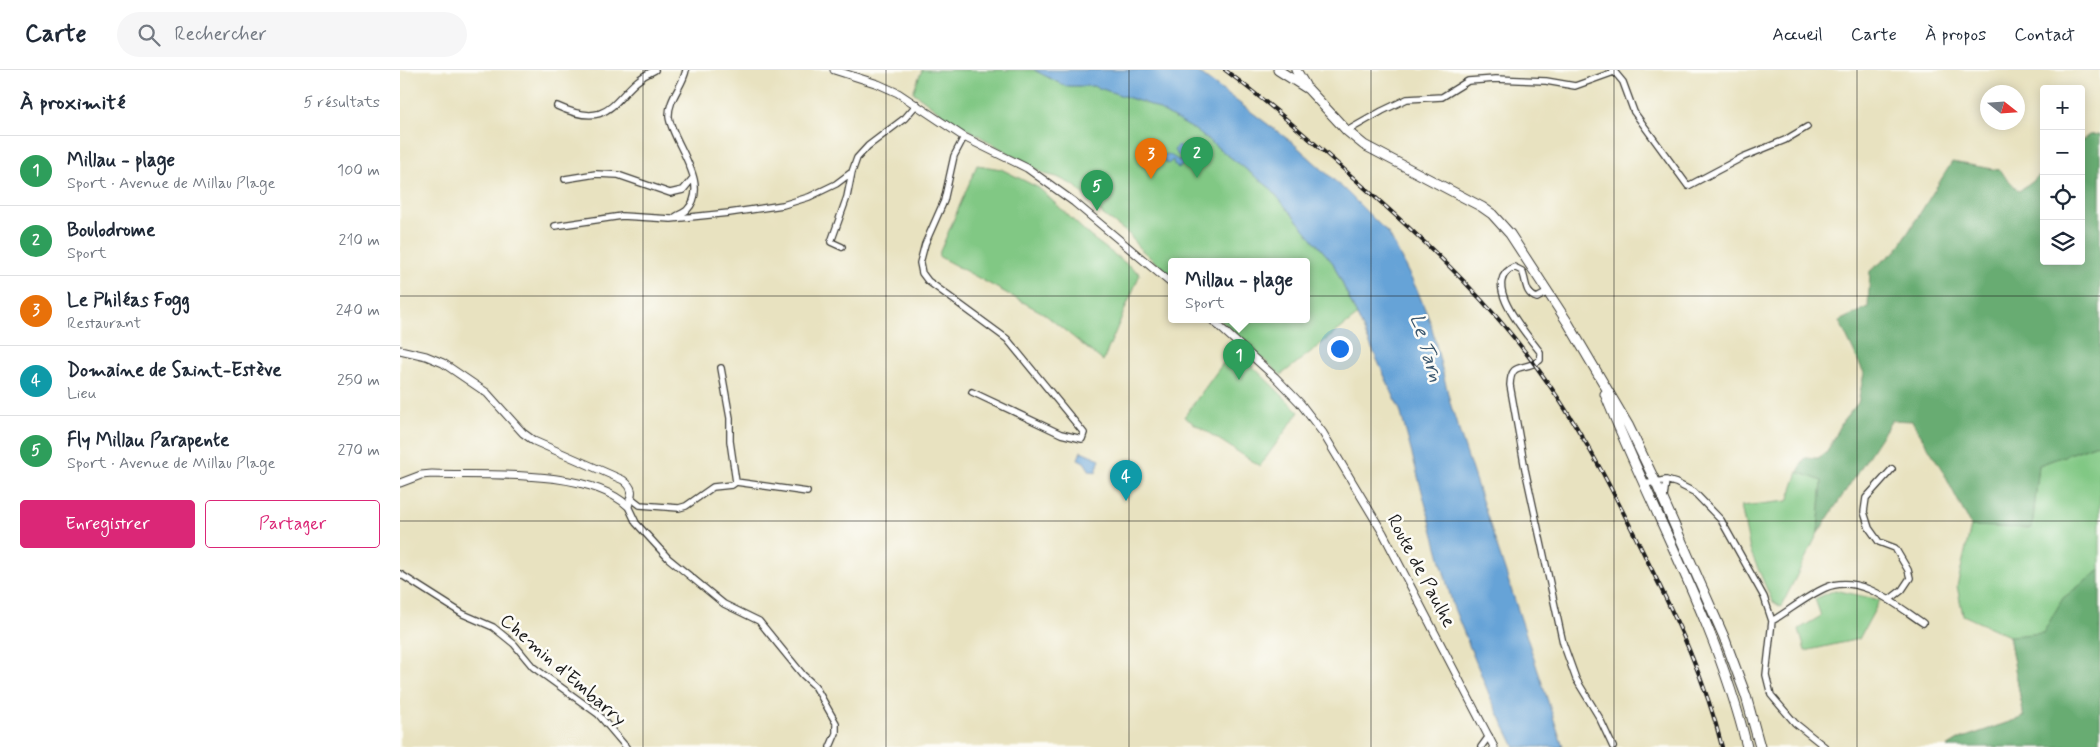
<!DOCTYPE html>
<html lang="fr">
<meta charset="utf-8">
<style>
:root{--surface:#fff;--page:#f6f6f7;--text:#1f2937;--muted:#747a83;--line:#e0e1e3;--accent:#db2777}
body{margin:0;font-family:Mynerve,sans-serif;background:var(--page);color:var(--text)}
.controls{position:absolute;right:15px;top:15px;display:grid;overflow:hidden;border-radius:5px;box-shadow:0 2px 12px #0003}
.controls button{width:45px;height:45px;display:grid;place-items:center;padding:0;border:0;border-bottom:1px solid var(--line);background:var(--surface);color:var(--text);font:25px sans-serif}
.compass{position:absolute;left:1580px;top:15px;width:45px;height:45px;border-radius:50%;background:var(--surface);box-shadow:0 2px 12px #0003;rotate:107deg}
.you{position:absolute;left:939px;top:278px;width:18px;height:18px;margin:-12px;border:4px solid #fff;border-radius:50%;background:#1a73e8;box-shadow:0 0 0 8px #1a73e833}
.badge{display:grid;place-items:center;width:32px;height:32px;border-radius:50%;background:var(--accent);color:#fff;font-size:16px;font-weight:700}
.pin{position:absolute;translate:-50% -41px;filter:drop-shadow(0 1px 2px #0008)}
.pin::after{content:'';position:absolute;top:26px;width:18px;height:15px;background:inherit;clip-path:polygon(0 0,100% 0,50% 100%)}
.popup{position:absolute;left:768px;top:188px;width:142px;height:65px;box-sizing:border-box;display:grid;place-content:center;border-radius:5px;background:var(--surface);filter:drop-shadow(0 1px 4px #0005);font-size:16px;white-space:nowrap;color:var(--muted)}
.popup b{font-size:19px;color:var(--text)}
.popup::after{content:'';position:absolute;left:50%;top:100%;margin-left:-10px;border:10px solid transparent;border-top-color:var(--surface)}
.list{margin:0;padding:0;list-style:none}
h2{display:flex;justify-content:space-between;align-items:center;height:65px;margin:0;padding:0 20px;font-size:21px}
h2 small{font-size:16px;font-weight:400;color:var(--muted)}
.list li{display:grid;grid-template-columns:32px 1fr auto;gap:15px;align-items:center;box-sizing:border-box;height:70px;padding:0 20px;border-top:1px solid var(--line)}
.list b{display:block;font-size:19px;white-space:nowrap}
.list p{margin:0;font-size:16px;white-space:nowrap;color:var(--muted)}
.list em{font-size:16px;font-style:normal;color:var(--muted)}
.actions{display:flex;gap:10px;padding:15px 20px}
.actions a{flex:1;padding:11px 0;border:1px solid var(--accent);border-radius:5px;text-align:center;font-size:18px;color:var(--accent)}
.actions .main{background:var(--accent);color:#fff}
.icon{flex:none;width:28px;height:28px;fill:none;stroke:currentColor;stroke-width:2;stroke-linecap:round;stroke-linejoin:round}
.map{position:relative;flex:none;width:1700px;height:677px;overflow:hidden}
header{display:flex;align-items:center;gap:30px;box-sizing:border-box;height:70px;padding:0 25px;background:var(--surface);border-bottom:1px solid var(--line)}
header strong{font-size:24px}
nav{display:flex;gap:28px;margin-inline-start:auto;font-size:18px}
.search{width:350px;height:45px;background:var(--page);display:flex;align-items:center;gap:12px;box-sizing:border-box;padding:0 18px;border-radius:28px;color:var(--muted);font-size:19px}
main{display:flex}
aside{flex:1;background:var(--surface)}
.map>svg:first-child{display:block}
.green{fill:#81c884;stroke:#4e7250}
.forest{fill:#68ac72;stroke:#426447}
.water{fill:#66a3d7;stroke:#41607a}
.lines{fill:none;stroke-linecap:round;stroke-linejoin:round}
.minor-casing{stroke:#3b3a35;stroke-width:8}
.tertiary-casing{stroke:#3b3a35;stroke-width:9}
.primary-casing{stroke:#3b3a35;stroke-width:11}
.minor{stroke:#fff;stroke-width:5.5}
.tertiary{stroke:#fff;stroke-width:7}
.primary{stroke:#fff;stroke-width:9}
.rail-casing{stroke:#1c1c1c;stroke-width:4}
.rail{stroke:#fdfcf7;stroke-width:2;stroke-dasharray:5.5;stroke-linecap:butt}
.grid{fill:none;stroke:#1c1c1c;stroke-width:1;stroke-opacity:0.55}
.labels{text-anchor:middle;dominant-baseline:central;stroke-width:5;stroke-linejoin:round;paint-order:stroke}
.street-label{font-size:19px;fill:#1c1c1c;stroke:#fdfcf7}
.water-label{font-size:20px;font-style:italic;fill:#3d5970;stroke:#fdfcf7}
</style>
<header>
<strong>Carte</strong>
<div class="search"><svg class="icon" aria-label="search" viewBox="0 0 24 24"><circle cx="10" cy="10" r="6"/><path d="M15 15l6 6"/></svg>Rechercher</div>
<nav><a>Accueil</a><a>Carte</a><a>À propos</a><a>Contact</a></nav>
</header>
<main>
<aside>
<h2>À proximité<small>5 résultats</small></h2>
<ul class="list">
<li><span class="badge" style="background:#2e9e5b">1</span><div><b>Millau - plage</b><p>Sport · Avenue de Millau Plage</p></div><em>100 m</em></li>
<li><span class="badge" style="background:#2e9e5b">2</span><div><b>Boulodrome</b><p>Sport</p></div><em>210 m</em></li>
<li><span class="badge" style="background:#e8710a">3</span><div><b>Le Philéas Fogg</b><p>Restaurant</p></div><em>240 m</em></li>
<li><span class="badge" style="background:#0f9aa8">4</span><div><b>Domaine de Saint-Estève</b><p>Lieu</p></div><em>250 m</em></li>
<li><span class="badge" style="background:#2e9e5b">5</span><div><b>Fly Millau Parapente</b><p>Sport · Avenue de Millau Plage</p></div><em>270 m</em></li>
</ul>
<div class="actions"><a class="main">Enregistrer</a><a>Partager</a></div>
</aside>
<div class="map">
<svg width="1700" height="677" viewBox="0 0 1700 677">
<rect width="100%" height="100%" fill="#fdfcf7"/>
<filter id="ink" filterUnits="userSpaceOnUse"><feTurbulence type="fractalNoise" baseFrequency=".02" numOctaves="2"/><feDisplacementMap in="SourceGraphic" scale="10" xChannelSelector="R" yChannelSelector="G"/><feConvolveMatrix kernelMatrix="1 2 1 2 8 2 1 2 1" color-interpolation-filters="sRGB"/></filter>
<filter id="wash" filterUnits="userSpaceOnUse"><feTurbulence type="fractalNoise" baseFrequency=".0096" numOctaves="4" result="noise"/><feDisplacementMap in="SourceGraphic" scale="20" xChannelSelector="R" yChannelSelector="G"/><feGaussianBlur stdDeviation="1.12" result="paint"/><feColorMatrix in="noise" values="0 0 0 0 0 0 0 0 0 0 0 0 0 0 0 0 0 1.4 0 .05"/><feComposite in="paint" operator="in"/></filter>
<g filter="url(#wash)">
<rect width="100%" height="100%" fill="#e8e2c0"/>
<path class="green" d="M522,0h112l31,16h28l58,19 44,25 74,57 64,76 24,53 -76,59 -62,-56h87v-58h-134l-1,15 -34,-30 -7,-11 -28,-21 -27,-28 -18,-9 -13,-3 -102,-60 -29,-22z
M577,95l24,4 38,19 52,49 49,37 -37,87 -60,-48 -105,-57z
M834,278l65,64 -39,54 -76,-49z
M1700,373v127l-2,3 -7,126 -144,48 13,-8 64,-22 -15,-81 -46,-21 -6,-29 14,-60 61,2 7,-63z
M1398,402l24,9 -4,52 -37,74 -9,-6 -22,-51 -9,-44 47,-5z
M1435,520l45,10 -21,39 -54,12 -6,-22 22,-13 -6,-17z"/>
<path class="forest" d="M1700,64v309l-61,22 -7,63 -61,-2 -30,-58 -29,-47 -20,-1 -74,113 4,-52 -24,-9 7,-14h13l9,-6 16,-31 15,-18 6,-30 -25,-52 29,-14 2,-36 27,-21 55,-88 47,8 20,21 25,-19v89h37v-120l8,-6z
M1700,500v177h-153l13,-8 64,-22 -15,-81 34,-3 20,-35z"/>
<path class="water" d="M634,0h161l98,73 52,47 44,44 29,58 13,32 20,82 112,341h-48l-24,-48 -38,-93 -53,-196 -67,-147 -64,-76 -74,-57 -44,-25 -58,-19h-28z
M777,75l7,5 1,4 3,2 -6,10 -4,2 -4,-3 -1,-5 -5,4 -5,-4v-5l5,-1 12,7v-4l-6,-6z
M681,381l19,8 -4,13 -6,-1 -6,-9 -6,-3z"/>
</g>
<g filter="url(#ink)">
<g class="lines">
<g class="minor-casing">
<path id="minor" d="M1213,0l10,12 11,30 54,74 55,-29 42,-17 22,-13
M157,36c61,28 55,-17 98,-36
M947,61l35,-20 25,-12 35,-2 26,-16 28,-2 50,2 29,5 39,-14
M564,67l-10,19 -10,45 -19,43 -5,19 2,10 6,8 79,58 77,94 -2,6 -21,-5 -89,-42
M165,109l31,-5 22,1 52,18 13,-3 10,-12
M274,148c3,-3 10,-5 13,-8 25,-26 -15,-68 -18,-93 -1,-18 14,-31 17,-47
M155,156l67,-10 49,3 58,-6 54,-8 26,-8 27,-13 16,-12 5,-14 11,-12 37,-28 12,-14
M442,177l-11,-5 16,-45 5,-25
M1148,222l-11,6c-13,-4 -10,-17 -15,-27l-8,-4c-35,15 13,67 26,85v8c-16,12 -29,0 -30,25l15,84 38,174 13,36 23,38 14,30
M336,412l71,10
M1245,414l21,-4 10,3 18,9 27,28 43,77 8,24 -6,54 5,20 24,28 30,24
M231,428l9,7 39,3 7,-2 27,-19 19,-2 4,-3 -6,-41v-23l-9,-50
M1264,428l2,-18
M228,436l8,17 32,35 56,46 35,17 44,54 12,11 21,37v10l-6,14
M0,504l63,40 30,13 21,17 19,23 65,47 28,33
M1489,530l13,-10 8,-12 -2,-8 -13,-22 -16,-6 -10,-14 -5,-16 2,-14 26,-29
M1372,551c18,-11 35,-25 53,-33 35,-16 72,18 98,35
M1081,677l8,-11"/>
</g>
<g class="tertiary-casing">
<path id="tertiary" d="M434,0l44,14 20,9 66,44 63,31 47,34 98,82
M811,249l64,58 25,26 23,30 60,100 111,214
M0,280l26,6 17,7 44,30 36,40 11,8 89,39c12,9 9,14 5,26 -41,-38 -141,-30 -196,-32l-11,1 -21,8"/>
</g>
<g class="primary-casing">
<path id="primary" d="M878,0l30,19 39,42 17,14 118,62 10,7 18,20 58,89 60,102 27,56 69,156 22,59 14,51
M896,0l9,15
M1205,324c47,118 112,229 142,353"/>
</g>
<use href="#minor" class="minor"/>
<use href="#tertiary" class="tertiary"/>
<use href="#primary" class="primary"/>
<g class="rail-casing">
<path id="rail" d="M825,0c49,37 95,78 141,119 67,59 131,120 182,194 39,56 69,116 99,177 30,60 59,121 75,187"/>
</g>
<use href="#rail" class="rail"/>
</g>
</g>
<path class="grid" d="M243,0v677M486,0v677M729,0v677M971,0v677M1214,0v677M1457,0v677M0,226h1700M0,451h1700"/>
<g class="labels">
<g class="street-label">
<text transform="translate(1021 501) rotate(62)">Route de Paulhe</text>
<text transform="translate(163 600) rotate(41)">Chemin d'Embarry</text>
</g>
<g class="water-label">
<text transform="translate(1026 278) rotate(73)">Le Tarn</text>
</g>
</g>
</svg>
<div class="controls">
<button>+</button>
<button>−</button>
<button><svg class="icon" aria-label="locate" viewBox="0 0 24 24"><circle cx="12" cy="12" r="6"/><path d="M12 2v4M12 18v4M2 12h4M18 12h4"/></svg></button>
<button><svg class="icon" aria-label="layers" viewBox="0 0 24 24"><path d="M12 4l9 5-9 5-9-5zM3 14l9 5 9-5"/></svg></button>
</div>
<svg class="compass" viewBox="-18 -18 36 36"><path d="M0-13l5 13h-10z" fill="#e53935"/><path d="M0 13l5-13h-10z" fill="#747a83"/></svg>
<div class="you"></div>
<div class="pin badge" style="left:839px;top:310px;background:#2e9e5b">1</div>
<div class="popup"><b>Millau - plage</b>Sport</div>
<div class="pin badge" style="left:797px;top:108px;background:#2e9e5b">2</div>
<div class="pin badge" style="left:751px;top:109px;background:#e8710a">3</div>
<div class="pin badge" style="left:726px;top:431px;background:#0f9aa8">4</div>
<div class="pin badge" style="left:697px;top:141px;background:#2e9e5b">5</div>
</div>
</main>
